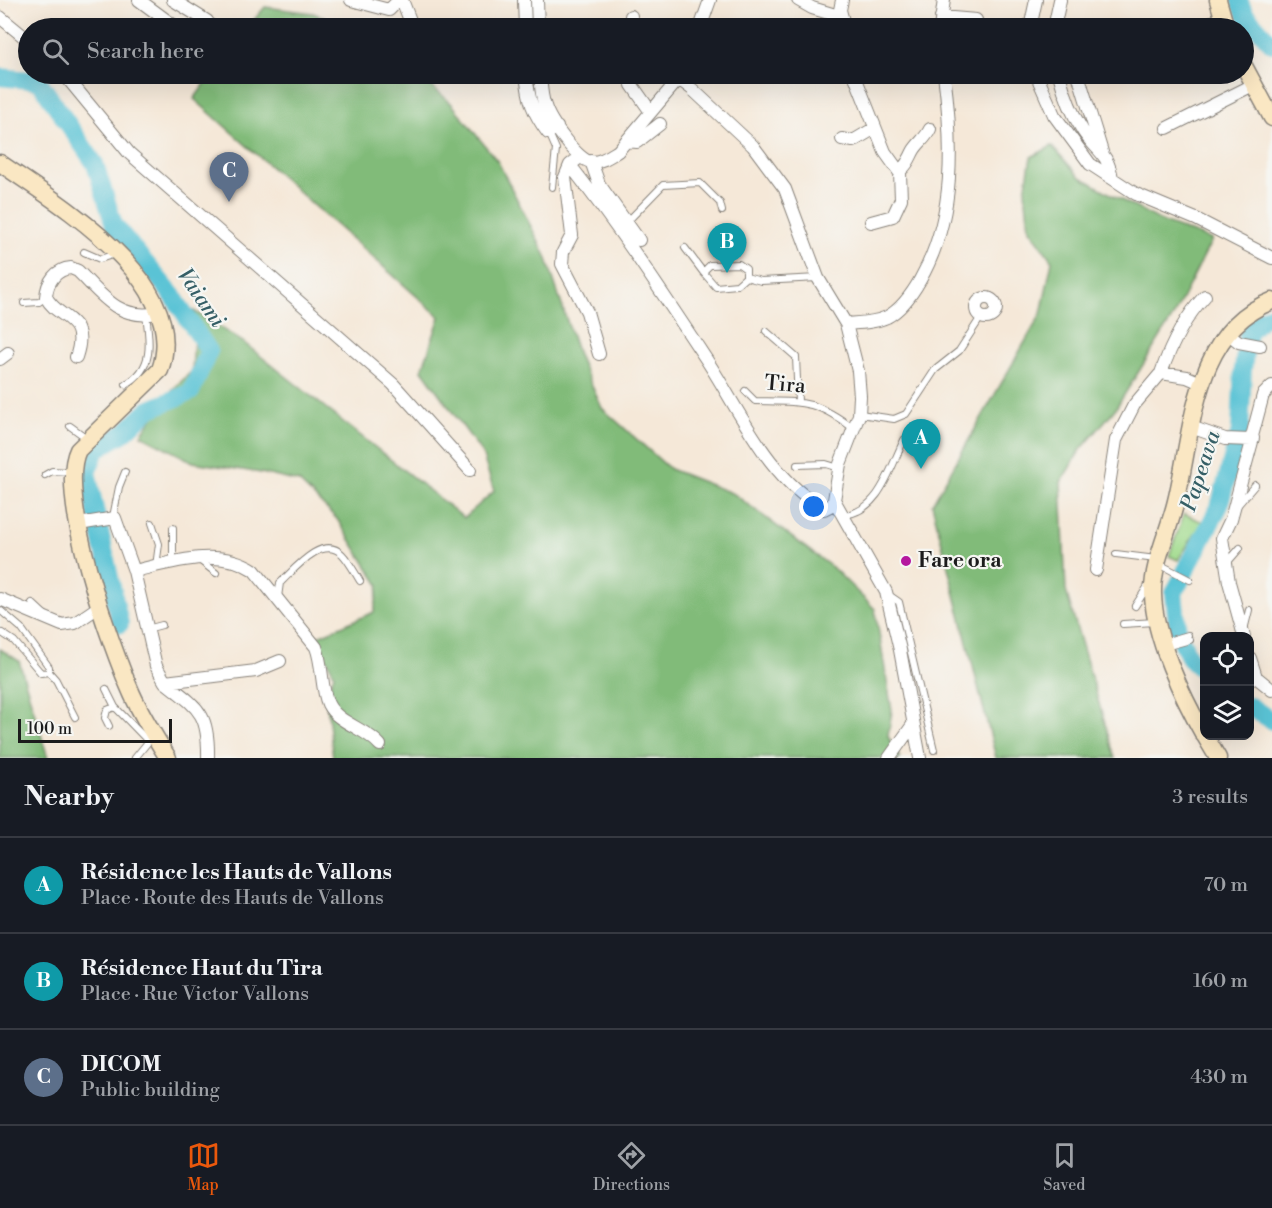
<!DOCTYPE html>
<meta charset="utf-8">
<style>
:root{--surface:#171b24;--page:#20242c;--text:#f1f3f6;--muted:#9ea1a6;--line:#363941;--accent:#ea580c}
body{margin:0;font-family:"Libre Bodoni",serif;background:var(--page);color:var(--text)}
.controls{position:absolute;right:18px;bottom:18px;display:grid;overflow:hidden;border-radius:12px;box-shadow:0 6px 24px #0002}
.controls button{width:54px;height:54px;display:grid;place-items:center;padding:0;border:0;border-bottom:2px solid var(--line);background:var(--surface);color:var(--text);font:30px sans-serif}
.scale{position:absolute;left:18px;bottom:15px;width:154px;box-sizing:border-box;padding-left:6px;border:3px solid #1c1c1c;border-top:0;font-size:16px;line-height:21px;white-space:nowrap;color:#1c1c1c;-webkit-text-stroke:4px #f6f6f2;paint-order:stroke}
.you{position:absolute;left:814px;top:507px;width:21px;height:21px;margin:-15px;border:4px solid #fff;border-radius:50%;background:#1a73e8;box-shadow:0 0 0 9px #1a73e833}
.badge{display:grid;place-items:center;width:39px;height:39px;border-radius:50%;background:var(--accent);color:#fff;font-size:20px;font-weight:700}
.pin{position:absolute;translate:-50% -50px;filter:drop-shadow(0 2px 3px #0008)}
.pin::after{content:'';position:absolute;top:32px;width:21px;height:18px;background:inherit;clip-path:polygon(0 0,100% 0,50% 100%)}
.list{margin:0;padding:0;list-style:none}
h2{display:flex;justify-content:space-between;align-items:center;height:78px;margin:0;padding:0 24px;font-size:26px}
h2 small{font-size:20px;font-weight:400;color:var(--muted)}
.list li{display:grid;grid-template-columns:39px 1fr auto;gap:18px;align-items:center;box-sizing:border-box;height:96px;padding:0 24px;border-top:2px solid var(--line)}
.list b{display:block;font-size:22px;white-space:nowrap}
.list p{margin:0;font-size:20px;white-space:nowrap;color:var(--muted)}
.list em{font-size:20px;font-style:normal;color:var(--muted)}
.icon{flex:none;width:33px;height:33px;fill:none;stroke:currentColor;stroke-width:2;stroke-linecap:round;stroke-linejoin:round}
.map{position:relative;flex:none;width:1272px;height:758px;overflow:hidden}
.search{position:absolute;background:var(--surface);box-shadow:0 6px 24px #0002;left:18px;right:18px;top:18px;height:66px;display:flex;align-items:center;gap:15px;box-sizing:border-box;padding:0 21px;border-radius:33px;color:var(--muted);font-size:22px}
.sheet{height:366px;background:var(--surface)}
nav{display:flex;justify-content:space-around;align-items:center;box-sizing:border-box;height:84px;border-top:2px solid var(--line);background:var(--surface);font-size:16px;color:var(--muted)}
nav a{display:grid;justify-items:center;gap:3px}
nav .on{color:var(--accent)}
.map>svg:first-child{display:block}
.green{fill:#a2db8e;stroke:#5f7c55;stroke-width:1.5}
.forest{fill:#81bb79;stroke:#4e6c4a;stroke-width:1.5}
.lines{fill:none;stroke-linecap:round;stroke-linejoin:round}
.river{stroke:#5ac3d5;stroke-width:18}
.lane-casing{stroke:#88827a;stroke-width:8}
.street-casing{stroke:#88827a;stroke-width:14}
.secondary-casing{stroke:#88827a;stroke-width:19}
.lane{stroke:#fff;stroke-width:6}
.street{stroke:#fff;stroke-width:12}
.secondary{stroke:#fae7c3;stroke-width:16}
.poi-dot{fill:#b5179e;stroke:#f6f6f2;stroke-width:2}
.labels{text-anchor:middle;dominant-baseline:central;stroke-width:4.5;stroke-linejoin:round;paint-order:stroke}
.street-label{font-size:21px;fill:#1c1c1c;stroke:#f6f6f2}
.poi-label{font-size:21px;font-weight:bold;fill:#1c1c1c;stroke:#f6f6f2;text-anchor:start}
.water-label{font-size:22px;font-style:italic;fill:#355f66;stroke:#f6f6f2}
</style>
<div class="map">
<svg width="1272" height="758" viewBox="0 0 1272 758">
<rect width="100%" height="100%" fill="#f6f6f2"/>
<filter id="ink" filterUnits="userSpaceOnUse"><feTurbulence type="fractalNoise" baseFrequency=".0167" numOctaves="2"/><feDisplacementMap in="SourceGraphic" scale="12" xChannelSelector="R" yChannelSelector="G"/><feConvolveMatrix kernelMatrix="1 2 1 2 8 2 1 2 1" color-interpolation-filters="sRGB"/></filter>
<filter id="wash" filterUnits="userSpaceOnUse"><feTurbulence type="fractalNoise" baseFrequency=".008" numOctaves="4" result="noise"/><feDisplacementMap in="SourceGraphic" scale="24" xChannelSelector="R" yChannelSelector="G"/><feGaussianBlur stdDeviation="1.35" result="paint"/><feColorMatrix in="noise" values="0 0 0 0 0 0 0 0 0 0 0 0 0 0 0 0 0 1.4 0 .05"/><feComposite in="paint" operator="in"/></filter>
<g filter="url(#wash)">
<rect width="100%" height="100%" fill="#f5e8d8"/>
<path class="green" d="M1184,514l19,8 -25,38 -9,-4z"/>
<path class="forest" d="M265,7l48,6 38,15h-104z
M212,74h206l33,29 47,59 48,94 32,99 24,53 68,61 64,25 99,74 42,41 17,102 -4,25 12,22h-567l-7,-62 8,-22 -18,-37 58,-25 5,-27 -42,-66 -38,-37 -38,-9 -68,-11 -52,-27 27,-41 24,-23 2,-34 -11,-33 60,38 221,176 30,-27 -12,-38 -60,-83 18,-53 -246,-218z
M1052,146l27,30 37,21 47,25 49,18 -39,77 -57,91 -37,44 -18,30 5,109 49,167h-119l-64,-254 109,-190 11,-53 -23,-33 -4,-37 6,-34z
M0,649l19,12 29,97h-48z"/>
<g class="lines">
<path class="river" d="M1239,0l6,14 27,30
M0,77l39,4 56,83 19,61 59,71 36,55 -18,41 -43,18 -24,23 -27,16 -10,23 33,152
M1204,672l-14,-13 -12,-26 -4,-40 45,-86 21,-77 3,-61 5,-37 15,-14 9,-3
M1250,706l22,15"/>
</g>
</g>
<g filter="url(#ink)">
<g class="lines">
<g class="lane-casing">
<path id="lane" d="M549,133l7,16 -4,38
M627,222l36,-37 37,-2 20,20 2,8
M685,248l18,24
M84,252l16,7 15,-5
M739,264l7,5v8l-9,8 -21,2 -13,-15 7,-7z
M746,277l15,4 57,-3
M24,303l15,-1 7,-5
M766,331l30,26 2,45
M126,384c28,-15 24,-42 20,-69
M745,391l10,10c47,1 60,-2 99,28
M860,414l34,5 12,-5 29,-44 24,-19 22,-34
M70,426l18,13
M797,465l29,-1 13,4
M45,475l7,-4 19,1
M1237,506l18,-21
M844,515c36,-4 46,-47 60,-75
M113,517l6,-30 6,-15
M152,523l7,21 -3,22
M1116,554l40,5
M198,559l18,14
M173,562v-34
M1159,564l31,16
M1226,564l14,-16
M886,593l13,9 35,148
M278,597l2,-14c13,-12 42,-49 62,-29 7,7 13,19 18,27
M32,603l14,13
M1135,606l15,-23
M0,610l21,18 28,39v5l-8,1 -27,-32 -12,-8
M1123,624l32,-2
M147,629l15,-4
M1244,630l5,-20
M1164,642l24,-7
M1165,647l25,-7
M49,672l7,8 19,37
M106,689l9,18 30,31 5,1
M109,726l-4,-8 2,-8 8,-3
M135,758l17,-21"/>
</g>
<g class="street-casing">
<path id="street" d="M139,0l38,28
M173,0l34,21 4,7
M351,0l38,10 10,-10
M402,0l11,28
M524,0l1,28
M537,0l1,28
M798,0l14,8 30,9
M842,0l-2,10 5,18
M0,17l28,23
M941,17l35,3
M1073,27v1
M630,28l1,-12
M700,28l10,-28
M940,28l4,-28
M1030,28l6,-28
M1054,28l6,-28
M1191,28l32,-9
M64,74l65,79 264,231 77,86
M526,74c3,27 6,37 22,59l9,-6
M540,74c1,10 1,22 5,32 4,14 33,56 47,56 10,0 18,-6 26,-11l65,-77
M631,74l1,11 19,27
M854,74l31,78 15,21 1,26 -8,17 -22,6
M1036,74l18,41 36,49 46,30 60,25 76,39
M1059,74c5,19 13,40 24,57 14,21 24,20 29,47
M1078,74l24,78
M666,75l14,5 12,9 61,57 32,43 33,89 28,46c13,-1 28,-1 41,-7 15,-8 25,-23 33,-37 36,-63 33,-137 24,-206
M1167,128l86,-43
M842,139l11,2 22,-13
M626,141l11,1 23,-18
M580,157l-10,8c48,61 91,126 134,191 35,52 63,122 120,153l12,-6
M591,161l8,23 40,56
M570,165l-5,12 7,58 -9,17 -1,12 25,48 12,42
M898,169l5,-1c6,-6 7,-11 11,-18 5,-8 12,-12 16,-21
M976 308a10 10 0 1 1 20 0a10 10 0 1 1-20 0Z
M846,324l12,47 2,25 -1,19 -19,49 -6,36 52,92 14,58 20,108
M1229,334l10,8 21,4
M76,357c14,-41 -18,-36 -30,-60 1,-15 10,-28 25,-29l7,3c24,24 41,50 79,42
M0,359l8,-6
M1161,373c10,-28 24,-56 44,-77
M1191,427l34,12 26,1 12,-45 9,-9
M79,524l36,-6 19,53 22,95 9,16 91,-11 24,-10
M1096,570l20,-130 18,-35 27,-32 26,4 14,6
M134,571c39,-9 84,-24 120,-1l62,77c7,18 5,42 12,57 10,20 38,24 52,41
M0,599l62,26 13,-2 25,-17
M1244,636l-15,-54 -7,-44 9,-19 22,-81
M1250,658l6,19 16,13
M165,682c33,26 44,30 43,76
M889,758l23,-32"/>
</g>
<g class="secondary-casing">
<path id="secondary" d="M1218,0l8,28
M1244,66l28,52
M0,163c59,41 191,119 160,207l-82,80c-22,44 33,197 54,244 10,22 23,43 36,64
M1204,735c-21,-37 -50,-97 -51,-141 -1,-30 16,-63 23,-93 17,-69 17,-170 96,-200
M1205,736l13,22"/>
</g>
<use href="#lane" class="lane"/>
<use href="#street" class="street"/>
<use href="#secondary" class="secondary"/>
</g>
</g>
<circle class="poi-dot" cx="906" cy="561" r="6"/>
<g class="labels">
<g class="street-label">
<text transform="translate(785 385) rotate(5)">Tira</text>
</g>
<g class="poi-label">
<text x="918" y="561">Fare ora</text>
</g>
<g class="water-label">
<text transform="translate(201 298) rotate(55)">Vaiami</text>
<text transform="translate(1201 471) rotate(-72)">Papeava</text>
</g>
</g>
</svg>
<div class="controls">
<button><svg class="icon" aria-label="locate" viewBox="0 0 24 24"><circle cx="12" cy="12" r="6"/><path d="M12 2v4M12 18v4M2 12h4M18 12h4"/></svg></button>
<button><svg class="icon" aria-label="layers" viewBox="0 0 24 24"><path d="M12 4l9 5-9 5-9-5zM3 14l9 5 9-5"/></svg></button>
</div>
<div class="scale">100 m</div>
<div class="you"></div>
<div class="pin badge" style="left:921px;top:469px;background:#0f9aa8">A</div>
<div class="pin badge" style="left:727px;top:273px;background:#0f9aa8">B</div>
<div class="pin badge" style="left:229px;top:202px;background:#5c6f8a">C</div>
<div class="search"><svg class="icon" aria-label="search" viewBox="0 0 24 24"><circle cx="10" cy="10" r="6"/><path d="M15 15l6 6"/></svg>Search here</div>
</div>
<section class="sheet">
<h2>Nearby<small>3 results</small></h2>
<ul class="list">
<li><span class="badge" style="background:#0f9aa8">A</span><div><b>Résidence les Hauts de Vallons</b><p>Place · Route des Hauts de Vallons</p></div><em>70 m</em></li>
<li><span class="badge" style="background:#0f9aa8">B</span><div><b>Résidence Haut du Tira</b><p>Place · Rue Victor Vallons</p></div><em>160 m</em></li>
<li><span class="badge" style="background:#5c6f8a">C</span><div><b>DICOM</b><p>Public building</p></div><em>430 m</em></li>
</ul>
</section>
<nav>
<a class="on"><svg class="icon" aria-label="map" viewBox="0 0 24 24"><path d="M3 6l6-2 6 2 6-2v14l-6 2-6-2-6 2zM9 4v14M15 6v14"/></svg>Map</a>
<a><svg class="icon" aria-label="directions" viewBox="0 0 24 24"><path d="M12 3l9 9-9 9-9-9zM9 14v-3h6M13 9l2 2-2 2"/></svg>Directions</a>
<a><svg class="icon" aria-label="saved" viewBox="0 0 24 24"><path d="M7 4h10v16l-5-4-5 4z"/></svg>Saved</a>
</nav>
